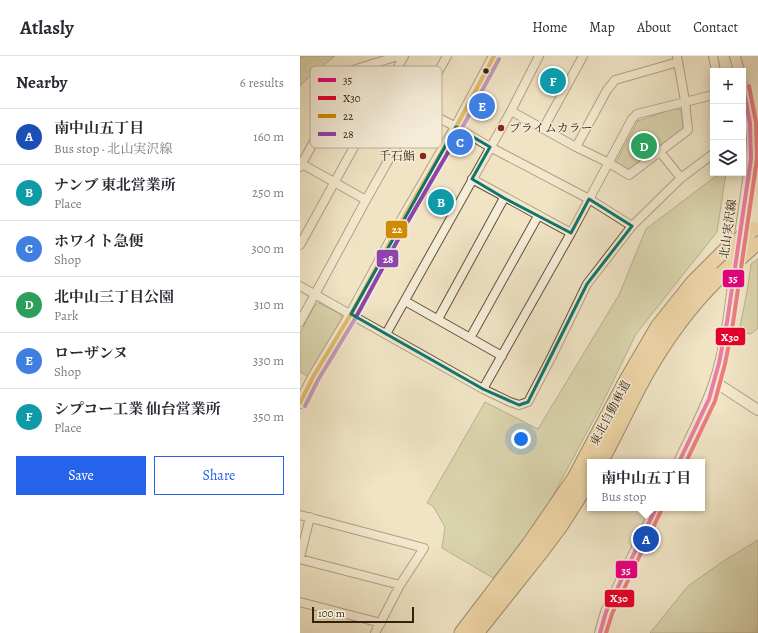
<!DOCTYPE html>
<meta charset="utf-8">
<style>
:root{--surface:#fff;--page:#f2f2f3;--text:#2b2b33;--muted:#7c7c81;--line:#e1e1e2;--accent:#2563eb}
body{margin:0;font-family:Alegreya,"Noto Serif JP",serif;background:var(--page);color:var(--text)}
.controls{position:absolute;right:12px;top:12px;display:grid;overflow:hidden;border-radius:0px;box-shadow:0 2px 10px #0003}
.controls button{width:36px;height:36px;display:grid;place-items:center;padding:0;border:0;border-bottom:1px solid var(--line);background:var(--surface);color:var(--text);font:20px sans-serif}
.scale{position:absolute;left:12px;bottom:10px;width:102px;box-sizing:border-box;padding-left:4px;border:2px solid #36210a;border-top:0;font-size:11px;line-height:14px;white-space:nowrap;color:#36210a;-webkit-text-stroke:3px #f5edd9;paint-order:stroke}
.you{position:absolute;left:221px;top:383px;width:14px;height:14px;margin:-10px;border:3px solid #fff;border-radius:50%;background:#1a73e8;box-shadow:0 0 0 6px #1a73e833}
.badge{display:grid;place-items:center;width:26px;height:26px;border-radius:50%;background:var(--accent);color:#fff;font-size:13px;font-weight:700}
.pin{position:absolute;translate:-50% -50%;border:2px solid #fff;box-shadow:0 1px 4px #0006}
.popup{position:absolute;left:287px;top:403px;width:118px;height:52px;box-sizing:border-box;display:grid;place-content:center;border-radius:0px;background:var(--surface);filter:drop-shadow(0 1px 3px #0005);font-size:13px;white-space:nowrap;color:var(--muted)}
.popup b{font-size:15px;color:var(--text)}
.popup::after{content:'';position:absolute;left:50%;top:100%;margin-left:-8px;border:8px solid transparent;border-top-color:var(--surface)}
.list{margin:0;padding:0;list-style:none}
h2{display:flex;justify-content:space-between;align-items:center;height:52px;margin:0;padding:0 16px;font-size:17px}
h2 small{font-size:13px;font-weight:400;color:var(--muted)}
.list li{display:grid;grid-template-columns:26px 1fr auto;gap:12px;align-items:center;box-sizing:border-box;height:56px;padding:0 16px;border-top:1px solid var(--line)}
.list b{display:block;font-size:15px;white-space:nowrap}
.list p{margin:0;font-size:13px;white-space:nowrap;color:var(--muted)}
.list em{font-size:13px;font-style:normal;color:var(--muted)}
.actions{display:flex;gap:8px;padding:12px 16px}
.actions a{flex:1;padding:9px 0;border:1px solid var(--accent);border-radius:0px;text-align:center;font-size:14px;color:var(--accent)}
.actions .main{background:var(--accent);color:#fff}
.icon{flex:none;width:22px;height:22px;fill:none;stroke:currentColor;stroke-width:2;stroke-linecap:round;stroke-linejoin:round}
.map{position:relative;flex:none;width:458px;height:577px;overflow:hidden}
header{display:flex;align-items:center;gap:24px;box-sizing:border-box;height:56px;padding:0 20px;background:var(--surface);border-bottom:1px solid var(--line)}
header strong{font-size:19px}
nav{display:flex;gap:22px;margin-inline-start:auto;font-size:14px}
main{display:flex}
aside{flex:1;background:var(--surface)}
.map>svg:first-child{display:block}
.green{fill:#bfc291;stroke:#7a724e}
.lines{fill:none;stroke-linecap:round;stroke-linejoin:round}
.minor-casing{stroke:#645239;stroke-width:10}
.tertiary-casing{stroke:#645239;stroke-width:12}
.motorway-casing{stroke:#36210a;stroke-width:17}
.minor{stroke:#f5edd9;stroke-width:8}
.tertiary{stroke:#f5edd9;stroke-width:10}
.motorway{stroke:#e8c282;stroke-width:15}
.motorway-bridge-casing{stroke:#36210a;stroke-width:17;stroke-linecap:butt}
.motorway-bridge{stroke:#e8c282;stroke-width:15}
.bus-1-casing{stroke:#f5edd9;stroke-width:7}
.bus-2-casing{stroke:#f5edd9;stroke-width:7}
.bus-3-casing{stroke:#f5edd9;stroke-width:7}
.bus-4-casing{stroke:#f5edd9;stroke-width:7}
.bus-1{stroke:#e5007d;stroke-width:4}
.bus-2{stroke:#e4002b;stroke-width:4}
.bus-3{stroke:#d08b02;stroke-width:4}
.bus-4{stroke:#8e44ad;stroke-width:4}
.marked{fill:none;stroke:#0f766e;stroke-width:3;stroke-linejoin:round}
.bus-dot{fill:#36210a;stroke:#f5edd9;stroke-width:1.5}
.poi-dot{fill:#8f2418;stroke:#f5edd9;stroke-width:1.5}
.labels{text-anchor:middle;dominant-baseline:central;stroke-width:3;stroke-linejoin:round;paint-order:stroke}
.poi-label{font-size:12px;fill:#36210a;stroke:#f5edd9;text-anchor:start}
.street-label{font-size:12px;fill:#36210a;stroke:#f5edd9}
.key{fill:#f5edd9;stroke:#bcb09b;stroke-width:1}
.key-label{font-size:11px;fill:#36210a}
.line-badge{stroke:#f5edd9;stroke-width:1.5}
.badge-label{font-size:11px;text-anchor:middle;font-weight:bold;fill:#fff}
</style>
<header>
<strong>Atlasly</strong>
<nav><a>Home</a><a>Map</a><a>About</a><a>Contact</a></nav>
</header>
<main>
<aside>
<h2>Nearby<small>6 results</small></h2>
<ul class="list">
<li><span class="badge" style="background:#1a4fb4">A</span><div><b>南中山五丁目</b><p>Bus stop · 北山実沢線</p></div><em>160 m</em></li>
<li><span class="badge" style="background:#0f9aa8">B</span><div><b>ナンブ 東北営業所</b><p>Place</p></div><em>250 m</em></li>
<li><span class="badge" style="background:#3f7fe0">C</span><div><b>ホワイト急便</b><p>Shop</p></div><em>300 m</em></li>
<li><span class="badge" style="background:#2e9e5b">D</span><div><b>北中山三丁目公園</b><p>Park</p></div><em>310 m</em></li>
<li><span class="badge" style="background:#3f7fe0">E</span><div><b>ローザンヌ</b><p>Shop</p></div><em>330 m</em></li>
<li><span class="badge" style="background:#0f9aa8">F</span><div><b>シプコー工業 仙台営業所</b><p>Place</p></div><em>350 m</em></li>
</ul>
<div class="actions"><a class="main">Save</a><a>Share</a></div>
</aside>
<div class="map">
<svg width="458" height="577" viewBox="0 0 458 577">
<rect width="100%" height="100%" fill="#f0e4c5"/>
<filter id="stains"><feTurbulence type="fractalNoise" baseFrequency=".005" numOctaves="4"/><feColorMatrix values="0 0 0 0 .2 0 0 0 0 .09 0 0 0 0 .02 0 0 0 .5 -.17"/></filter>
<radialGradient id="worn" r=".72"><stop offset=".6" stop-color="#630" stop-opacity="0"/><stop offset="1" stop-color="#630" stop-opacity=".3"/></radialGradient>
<path class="green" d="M0,0h35l-23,18 -12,12z
M375,52l6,2 2,15 -1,5 -49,41 -16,-4 -1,-5 22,-41z
M420,117h6l-9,59 -81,102 -36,74 -59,110 -48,60 -51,-30 3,-21 -12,-21 -6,-3 58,-101 53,27 81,-134 27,-66z
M458,203v69l-7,6 -12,-2 9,-46 3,-22z
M19,247l21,11 2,4 -33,59 -9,-5v-39l15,-28z
M458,484v93h-108l38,-47 37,-26z"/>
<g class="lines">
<g class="minor-casing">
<path id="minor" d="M413,0l3,15
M86,34l70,37 34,20 99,52 43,27
M211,55l65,36 33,16 20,12 59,-45 -3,-29 -8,-45
M243,73l40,-73
M276,91l31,-57 8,-10 63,-18
M360,96l21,26
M2,108l64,36
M0,111l53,-97 45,-14
M172,123l99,54
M0,189l104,-189
M0,230l183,103 27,13 9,3 9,-3 24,-46 35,-72 45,-58 49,-48 32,-24
M105,245l97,55
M138,263l66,-121
M0,266l66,-122 81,-144
M86,278l125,-223 28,-55
M170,282l68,-122
M183,333l88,-156 61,-114 5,-5 76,-19
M0,459l124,33 -24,37 -25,48
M0,501l10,-40
M0,503l100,26
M0,546l81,21"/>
</g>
<g class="tertiary-casing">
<path id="tertiary" d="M435,0l4,15
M439,186l12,-83 1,-22 -2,-18 -7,-32
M415,326l43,28
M0,347l13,-26 38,-63 51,-94 54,-93 38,-71
M379,406c12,-26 26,-51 35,-78 13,-38 17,-85 22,-124
M300,577l6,-21 50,-104"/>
</g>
<g class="motorway-casing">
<path id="motorway" d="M300,406c14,-25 26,-51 39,-76 22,-41 49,-80 83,-112
M162,577l67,-88 46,-67 52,-98 31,-53 35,-44 31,-31
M176,577l66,-83 18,-24 30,-47"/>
</g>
<use href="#minor" class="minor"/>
<use href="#tertiary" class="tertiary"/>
<use href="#motorway" class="motorway"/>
<g class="motorway-bridge-casing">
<path id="motorway-bridge" d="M424,196l29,-23
M422,218l32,-29"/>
</g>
<use href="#motorway-bridge" class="motorway-bridge"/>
<g class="bus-1-casing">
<path id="bus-1" d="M379,406l30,-63 10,-36 8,-41 24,-163 -1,-36 -7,-36
M300,577l6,-21 50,-104"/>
</g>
<g class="bus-2-casing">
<path id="bus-2" d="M386,406l29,-61 10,-37 8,-41 24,-164 -1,-37 -7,-36
M306,577l6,-19 49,-103"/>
</g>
<g class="bus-3-casing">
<path id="bus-3" d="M0,347l13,-26 38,-63 51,-94 54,-93 38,-71"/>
</g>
<g class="bus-4-casing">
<path id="bus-4" d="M5,350l13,-26 38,-63 51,-94 54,-93 38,-71"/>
</g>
<use href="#bus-1" class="bus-1"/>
<use href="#bus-2" class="bus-2"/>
<use href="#bus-3" class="bus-3"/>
<use href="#bus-4" class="bus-4"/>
</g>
<path d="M0 0H458V577H0ZM156,71l34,20 -18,32 32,19 67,35 18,-34 43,27 -45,58 -59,118 -9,3 -36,-16 -132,-75z" fill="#f0e4c5" fill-opacity=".55" fill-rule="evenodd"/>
<path class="marked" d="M156,71l34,20 -18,32 32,19 67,35 18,-34 43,27 -45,58 -59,118 -9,3 -36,-16 -132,-75z"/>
<circle class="bus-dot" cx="186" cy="15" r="3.5"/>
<g class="poi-dot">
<circle cx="201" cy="72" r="4"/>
<circle cx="123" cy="100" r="4"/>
</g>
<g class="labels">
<g class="poi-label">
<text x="209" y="72">プライムカラー</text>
<text x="115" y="100" text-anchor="end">千石鮨</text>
</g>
<g class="street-label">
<text transform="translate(428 173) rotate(-82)">北山実沢線</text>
<text transform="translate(310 357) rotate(-62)">東北自動車道</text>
</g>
</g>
<rect x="10" y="10" width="132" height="82" rx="6" class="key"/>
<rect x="18" y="22" width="18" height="4" fill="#e5007d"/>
<rect x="18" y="40" width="18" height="4" fill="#e4002b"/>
<rect x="18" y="58" width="18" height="4" fill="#d08b02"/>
<rect x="18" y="76" width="18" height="4" fill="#8e44ad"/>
<g class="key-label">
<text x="43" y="28">35</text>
<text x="43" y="46">X30</text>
<text x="43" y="64">22</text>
<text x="43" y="82">28</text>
</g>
<g class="line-badge">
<rect x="85" y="164" width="23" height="19" rx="4" fill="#d08b02"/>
<rect x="76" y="193" width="23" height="19" rx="4" fill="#8e44ad"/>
<rect x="422" y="213" width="23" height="19" rx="4" fill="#e5007d"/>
<rect x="415" y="271" width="31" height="19" rx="4" fill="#e4002b"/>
<rect x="315" y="504" width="23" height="19" rx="4" fill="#e5007d"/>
<rect x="304" y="533" width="31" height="19" rx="4" fill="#e4002b"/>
</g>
<g class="badge-label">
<text x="97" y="177">22</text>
<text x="88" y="207">28</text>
<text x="433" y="226">35</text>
<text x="430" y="285">X30</text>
<text x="326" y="518">35</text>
<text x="319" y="546">X30</text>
</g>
<rect width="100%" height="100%" filter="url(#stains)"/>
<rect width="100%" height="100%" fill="url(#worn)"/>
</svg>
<div class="controls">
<button>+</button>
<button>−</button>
<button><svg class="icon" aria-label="layers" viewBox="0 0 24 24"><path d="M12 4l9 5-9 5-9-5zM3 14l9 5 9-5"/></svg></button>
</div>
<div class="scale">100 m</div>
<div class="you"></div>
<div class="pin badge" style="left:346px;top:483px;background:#1a4fb4">A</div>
<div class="popup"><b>南中山五丁目</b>Bus stop</div>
<div class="pin badge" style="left:141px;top:146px;background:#0f9aa8">B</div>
<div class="pin badge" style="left:160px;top:86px;background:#3f7fe0">C</div>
<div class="pin badge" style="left:344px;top:90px;background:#2e9e5b">D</div>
<div class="pin badge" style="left:182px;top:50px;background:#3f7fe0">E</div>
<div class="pin badge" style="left:253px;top:25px;background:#0f9aa8">F</div>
</div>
</main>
